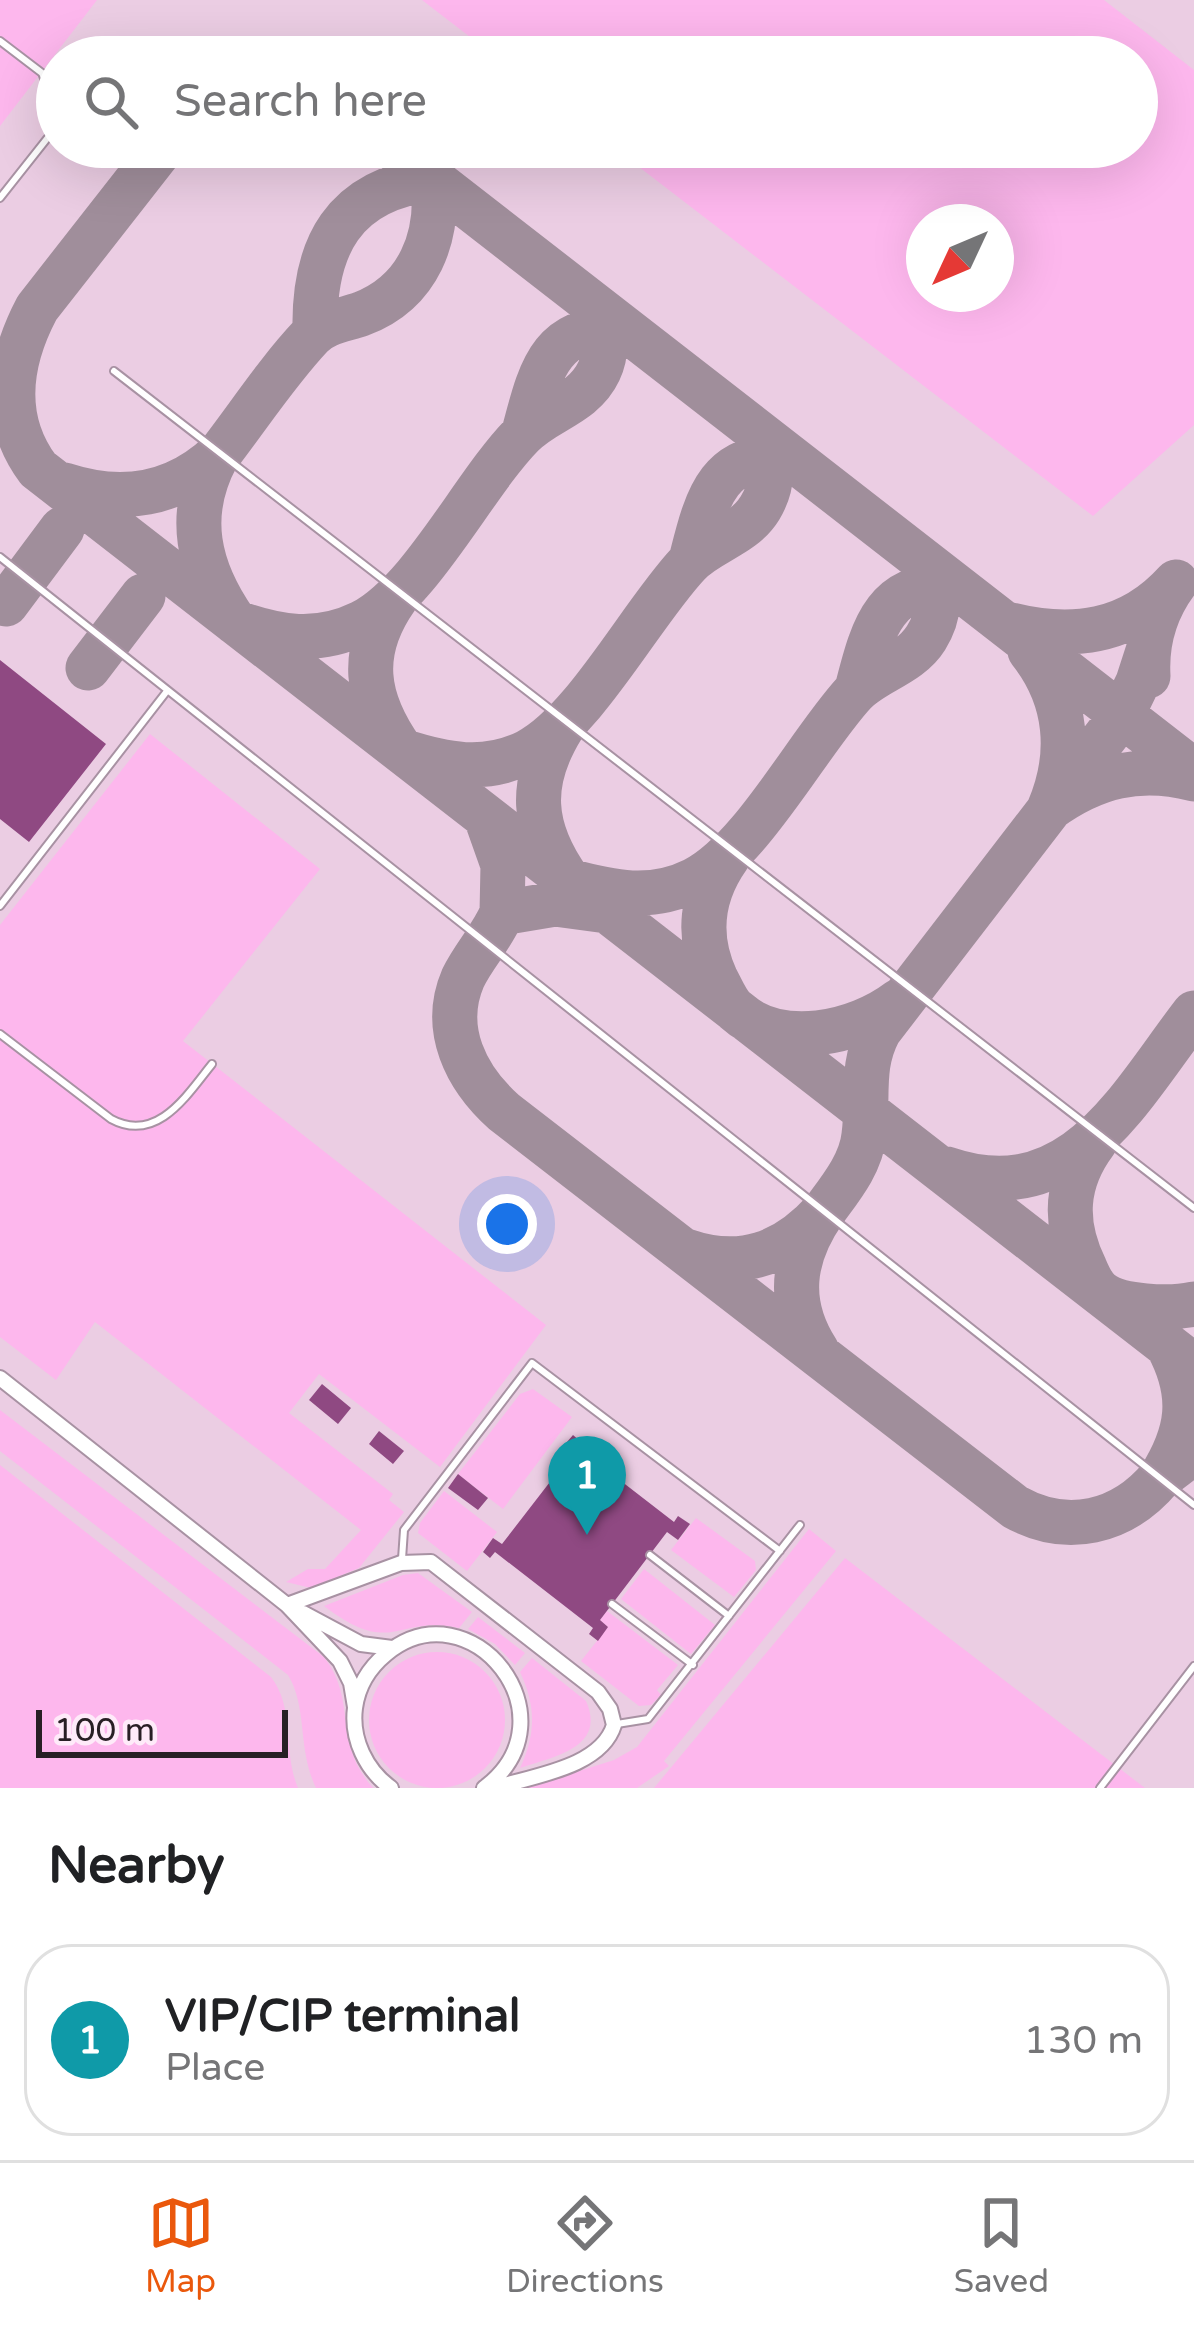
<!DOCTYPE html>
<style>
:root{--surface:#fff;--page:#f2f2f2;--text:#202124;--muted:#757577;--line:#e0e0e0;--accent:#ea580c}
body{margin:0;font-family:"Varela Round",sans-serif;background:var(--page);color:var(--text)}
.compass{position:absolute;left:906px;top:204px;width:108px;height:108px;border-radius:50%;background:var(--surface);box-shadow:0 12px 48px #0002;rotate:226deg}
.scale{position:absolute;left:36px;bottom:30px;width:252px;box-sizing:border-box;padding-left:12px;border:6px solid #281f25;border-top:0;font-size:33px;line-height:42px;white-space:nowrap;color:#281f25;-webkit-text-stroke:9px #feeaf9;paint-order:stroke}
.you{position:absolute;left:507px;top:1224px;width:42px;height:42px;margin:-30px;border:9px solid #fff;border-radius:50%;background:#1a73e8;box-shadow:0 0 0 18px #1a73e833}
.badge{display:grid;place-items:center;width:78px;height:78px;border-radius:50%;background:var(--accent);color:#fff;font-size:39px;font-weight:700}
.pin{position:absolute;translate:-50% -99px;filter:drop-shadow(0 3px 6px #0008)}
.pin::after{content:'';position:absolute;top:63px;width:42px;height:36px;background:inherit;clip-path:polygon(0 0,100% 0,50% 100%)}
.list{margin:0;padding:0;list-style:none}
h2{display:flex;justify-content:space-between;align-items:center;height:156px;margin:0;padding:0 48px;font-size:51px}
h2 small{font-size:39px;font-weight:400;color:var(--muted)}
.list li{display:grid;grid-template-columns:78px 1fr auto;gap:36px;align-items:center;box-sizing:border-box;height:192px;margin:0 24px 24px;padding:0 24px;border:3px solid var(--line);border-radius:48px}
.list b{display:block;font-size:45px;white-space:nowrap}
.list p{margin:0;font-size:39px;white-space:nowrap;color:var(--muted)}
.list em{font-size:39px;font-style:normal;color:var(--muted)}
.icon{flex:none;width:66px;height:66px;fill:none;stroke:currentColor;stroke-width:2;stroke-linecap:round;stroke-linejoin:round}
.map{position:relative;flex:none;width:1194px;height:1788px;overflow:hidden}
.search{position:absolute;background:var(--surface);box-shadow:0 12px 48px #0002;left:36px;right:36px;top:36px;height:132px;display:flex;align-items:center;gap:30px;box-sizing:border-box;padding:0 42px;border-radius:66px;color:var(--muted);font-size:45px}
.sheet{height:372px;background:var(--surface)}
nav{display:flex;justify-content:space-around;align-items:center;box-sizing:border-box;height:168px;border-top:3px solid var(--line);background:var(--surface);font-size:33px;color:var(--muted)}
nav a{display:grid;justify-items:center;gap:6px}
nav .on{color:var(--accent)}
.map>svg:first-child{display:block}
.built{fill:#ebcde3;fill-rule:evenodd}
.green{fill:#fdb7ed;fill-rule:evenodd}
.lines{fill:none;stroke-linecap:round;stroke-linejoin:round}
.taxiway{stroke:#a08e9b;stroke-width:45}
.building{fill:#8f4982}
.lane-casing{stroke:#a892a3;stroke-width:10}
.street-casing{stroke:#a892a3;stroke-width:18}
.lane{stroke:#fff;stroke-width:6}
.street{stroke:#fff;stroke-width:14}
</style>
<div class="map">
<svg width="1194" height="1788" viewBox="0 0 1194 1788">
<rect width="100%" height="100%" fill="#f4dcee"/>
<path class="built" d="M0,0h1194v1788h-1194zM57,57h1080v90h-1080zM924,222h72v72h-72z"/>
<path class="green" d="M0,0h97l-97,126z
M422,0h682l90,70v355l-101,91 -480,-369h524v-90h-641zM924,222h72v72h-72z
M150,734l170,135 -137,172 363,284 -106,142 -121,-93 -30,39 104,81 -4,6 15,12 -45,56 -48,20 -25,-6 22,-13h17l36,-39 -266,-208 -39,58 -56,-43v-412z
M533,1389l39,28 -69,92 -45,-35 62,-80z
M0,1410l324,247c34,44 8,85 49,131h-57c-19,-40 -8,-80 -28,-113l-288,-224z
M0,1465l271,212c25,33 11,73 27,111h-298z
M444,1491l53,41 -30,39 -49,-38 2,-10z
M696,1518l59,43 1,9 -22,27 -63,-47z
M809,1529l27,22 -172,210 5,5 -32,22h-111l88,-28 23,-13z
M845,1558l300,230h-491z
M644,1569l71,56 -24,29 -70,-55z
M418,1573l54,39 -13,16c-64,-14 -65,31 -135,-22l79,-31z
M607,1611l71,54 -21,25 4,5 -10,10 -12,1 -58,-45 27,-34 -8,-7z
M478,1617l47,36 -10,12 -20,-21 -27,-15z
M369 1720a68 68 0 1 1 136 0a68 68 0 1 1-136 0Z
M532,1658l54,43c21,47 -33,56 -66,67 16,-34 16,-62 0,-96z"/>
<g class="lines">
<path class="taxiway" d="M163,147l-126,161c-28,53 -37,110 1,161l1156,897
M391,147l803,624
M524,432c16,-61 26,-110 102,-102
M217,456c-32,59 -19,113 18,166 43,16 83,22 126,1 60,-30 112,-138 161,-188 24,-25 61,-30 77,-64 10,-22 6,-41 -1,-63
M64,485c58,19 111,11 156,-32 30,-39 58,-82 91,-117 13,-14 33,-16 50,-22 58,-22 79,-77 72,-135 -90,10 -120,68 -118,153
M691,560c15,-59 26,-112 101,-101
M396,598c-38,54 -31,101 6,153 43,14 83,22 125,1 58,-30 114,-138 161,-188 20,-22 55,-28 72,-56 14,-23 13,-45 5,-70
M6,604l56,-75
M1007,624c65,17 123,9 169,-42 -20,27 -30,59 -28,94
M1030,651c38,48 42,104 19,158 46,-33 90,-44 145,-30
M88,668l55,-72
M857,689c15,-58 27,-112 101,-101
M563,726c-35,56 -32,102 6,155 43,12 83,20 125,-1 58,-29 114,-137 160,-187 21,-22 55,-28 72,-55 15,-24 14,-45 6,-70
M486,817l17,48 -1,48 53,-9 52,7
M728,857c-27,38 -32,79 -12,122 5,9 11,24 19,31 45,41 122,23 164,-9
M502,913c-10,24 -28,42 -39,65 -22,51 3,100 41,134l511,395c52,29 107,16 145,-29
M1095,1142c-30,40 -32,81 -10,126 3,7 9,19 15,24 19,16 71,17 94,12
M947,1169c126,43 182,-72 247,-156
M824,1211c16,-22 37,-47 40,-76 5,-38 -4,-68 15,-104l243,-316 16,-33 11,-34
M686,1251c55,19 99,3 138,-40 -32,46 -38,92 -7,140
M1168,1346c26,49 21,86 -8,132l34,-26"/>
</g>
<path class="building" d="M0,660l106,84 -77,98 -29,-23z
M322,1384l29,24 -13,16 -29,-24z
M379,1431l25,20 -11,13 -24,-20z
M573,1435l8,7 -4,5 97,75 4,-6 12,8 -12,16 -11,-8 -67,88 8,7 -10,14 -9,-7 4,-6 -98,-76 -5,6 -7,-6 10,-14 9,6 68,-88 -9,-7z
M458,1474l30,24 -10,12 -30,-22z"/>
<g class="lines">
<g class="lane-casing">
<path id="lane" d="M0,41l42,32 15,39
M0,198l57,-72
M114,371l1080,837
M0,557l1194,948
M0,906l167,-215
M0,1034l111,85c46,25 76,-24 101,-55
M650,1555l79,61
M402,1559l2,-29 128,-167 248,188
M612,1604l81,61
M617,1724l31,-5 152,-194
M1100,1788l94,-122"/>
</g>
<g class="street-casing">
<path id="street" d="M0,1378l287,227 53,56 11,22 4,24
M287,1605l114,-42 30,-1 167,130 12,17 4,16c-13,43 -83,51 -120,63
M303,1613l58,31 31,4
M391,1788c-25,-18 -40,-49 -36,-80 3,-22 14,-40 31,-54 84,-70 192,64 98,134"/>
</g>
<use href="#lane" class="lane"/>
<use href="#street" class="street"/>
</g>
</svg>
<svg class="compass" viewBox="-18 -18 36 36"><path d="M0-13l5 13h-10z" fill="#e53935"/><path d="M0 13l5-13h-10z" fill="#757577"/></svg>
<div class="scale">100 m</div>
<div class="you"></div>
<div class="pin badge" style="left:587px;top:1535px;background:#0f9aa8">1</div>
<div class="search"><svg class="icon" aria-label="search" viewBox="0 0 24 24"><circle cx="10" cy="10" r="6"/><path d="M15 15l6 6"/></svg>Search here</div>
</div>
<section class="sheet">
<h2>Nearby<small></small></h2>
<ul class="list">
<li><span class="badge" style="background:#0f9aa8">1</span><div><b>VIP/CIP terminal</b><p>Place</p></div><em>130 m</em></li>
</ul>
</section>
<nav>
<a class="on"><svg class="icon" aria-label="map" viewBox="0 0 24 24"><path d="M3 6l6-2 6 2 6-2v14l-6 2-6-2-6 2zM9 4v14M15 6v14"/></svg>Map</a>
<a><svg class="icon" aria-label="directions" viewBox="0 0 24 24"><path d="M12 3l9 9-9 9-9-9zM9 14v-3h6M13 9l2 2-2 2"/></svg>Directions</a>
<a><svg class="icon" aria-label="saved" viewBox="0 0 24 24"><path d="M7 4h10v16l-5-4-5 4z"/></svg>Saved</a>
</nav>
